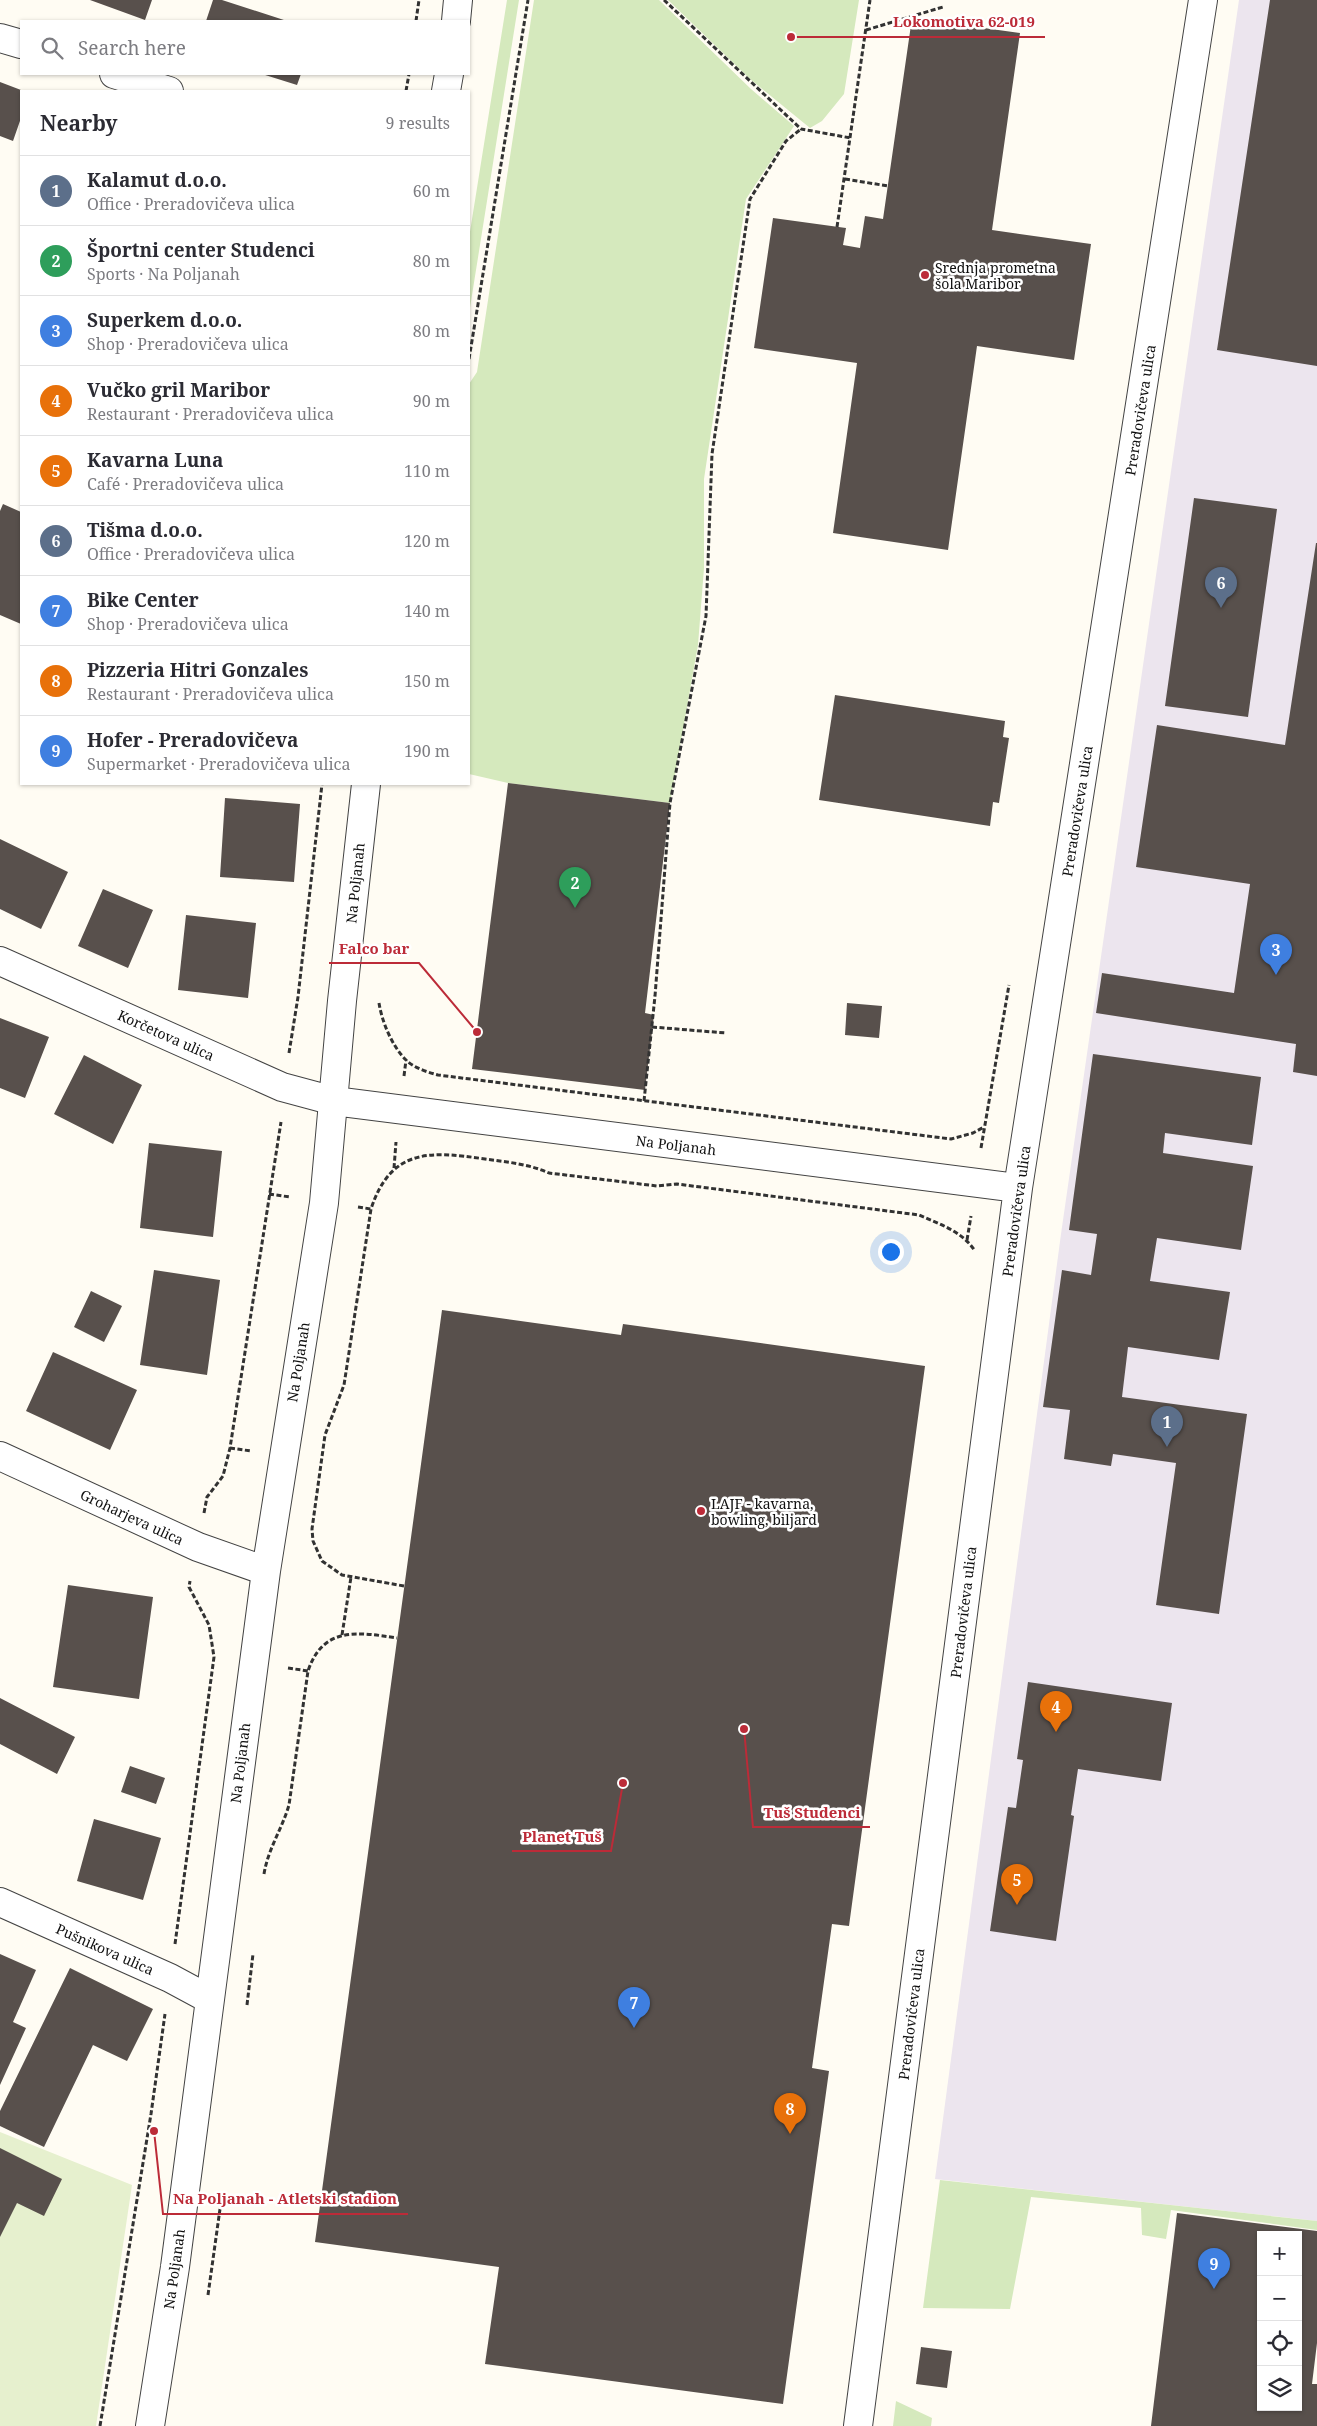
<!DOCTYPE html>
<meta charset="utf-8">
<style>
:root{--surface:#fff;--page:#f2f2f3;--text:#2b2b33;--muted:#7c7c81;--line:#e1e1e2;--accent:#b45309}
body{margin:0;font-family:"Noto Serif",serif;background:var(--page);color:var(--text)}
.controls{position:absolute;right:15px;bottom:15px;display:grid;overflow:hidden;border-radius:0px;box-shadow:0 1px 4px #0004}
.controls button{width:45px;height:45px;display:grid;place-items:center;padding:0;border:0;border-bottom:1px solid var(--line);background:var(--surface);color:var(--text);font:25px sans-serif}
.you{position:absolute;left:890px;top:1251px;width:18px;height:18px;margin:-12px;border:4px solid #fff;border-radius:50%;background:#1a73e8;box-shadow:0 0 0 8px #1a73e833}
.badge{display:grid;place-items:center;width:32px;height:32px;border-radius:50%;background:var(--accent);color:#fff;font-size:16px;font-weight:700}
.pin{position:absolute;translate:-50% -41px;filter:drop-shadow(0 1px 2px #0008)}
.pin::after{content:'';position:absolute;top:26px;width:18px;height:15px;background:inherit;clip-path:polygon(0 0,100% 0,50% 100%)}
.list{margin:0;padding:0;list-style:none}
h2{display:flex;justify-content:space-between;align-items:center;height:65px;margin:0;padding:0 20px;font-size:21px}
h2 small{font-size:16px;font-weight:400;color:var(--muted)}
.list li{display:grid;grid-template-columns:32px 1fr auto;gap:15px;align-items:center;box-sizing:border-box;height:70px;padding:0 20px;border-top:1px solid var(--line)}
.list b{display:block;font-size:19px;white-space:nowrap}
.list p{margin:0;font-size:16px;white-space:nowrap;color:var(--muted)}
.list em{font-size:16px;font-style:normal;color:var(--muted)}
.icon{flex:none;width:28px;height:28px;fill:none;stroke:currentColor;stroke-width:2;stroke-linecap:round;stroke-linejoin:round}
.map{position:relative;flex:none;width:1317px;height:2426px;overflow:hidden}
.search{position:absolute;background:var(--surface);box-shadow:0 1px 4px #0004;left:20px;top:20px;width:450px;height:55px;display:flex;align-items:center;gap:12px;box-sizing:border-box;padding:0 18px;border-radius:0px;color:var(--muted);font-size:19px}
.panel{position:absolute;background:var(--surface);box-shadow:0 1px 4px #0004;left:20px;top:90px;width:450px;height:695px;border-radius:0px}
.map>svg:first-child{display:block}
.industrial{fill:#ece5ee}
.green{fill:#d5e9bd}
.pitch{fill:#e6f0ce}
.building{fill:#58504c;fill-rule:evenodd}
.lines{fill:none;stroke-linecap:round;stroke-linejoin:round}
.minor-casing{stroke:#434343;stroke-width:30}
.path{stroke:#323232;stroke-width:3;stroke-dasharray:5 2.5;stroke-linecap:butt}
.minor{stroke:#fff;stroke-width:28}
.poi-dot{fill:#bc2b38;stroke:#fff;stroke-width:2}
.labels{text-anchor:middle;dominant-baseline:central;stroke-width:5;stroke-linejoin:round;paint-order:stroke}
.poi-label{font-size:14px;fill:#101010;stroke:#fff;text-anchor:start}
.street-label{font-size:14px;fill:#101010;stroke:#fff}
.leader{fill:none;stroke:#bc2b38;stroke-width:2}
.callout-dot{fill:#bc2b38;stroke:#fff;stroke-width:2}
.callout-label{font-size:15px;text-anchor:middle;font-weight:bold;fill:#bc2b38;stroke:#fff;stroke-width:5;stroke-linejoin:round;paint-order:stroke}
</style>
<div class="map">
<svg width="1317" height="2426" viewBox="0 0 1317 2426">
<rect width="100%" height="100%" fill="#fffcf3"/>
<path class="industrial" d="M1239,0h78v2221l-382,-42 126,-945z"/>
<path class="green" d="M507,0h12l-50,314v-76z
M534,0h125l92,89 43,37 -48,73 -42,280v89l-6,77 -28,158 -162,-20 -39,-9v-390l8,-12z
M668,0h191l-15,94 -22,27 -12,7 -60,-49z
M940,2180l377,41v9l-146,-20 -5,29 -24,-4 -1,-27 -110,-11 -21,112 -87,-1z
M896,2401l36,17 -1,8h-38z"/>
<path class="pitch" d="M0,2132l132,53 -36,241h-96z"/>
<path class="building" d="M90,0h62l-7,20z
M213,0h9l65,21h-81z
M1270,0h47v366l-100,-16z
M912,18l108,15 -28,197 99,14 -17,116 -97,-14 -29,204 -115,-17 24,-170 -103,-15 19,-130 73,10 -3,17 17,3 5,-32 18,3z
M262,74h39l-4,11z
M0,82l21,8v28l-8,23 -13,-5z
M1194,498l83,11 -29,208 -83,-11z
M3,504l18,8v112l-21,-9v-104z
M1316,543h1v533l-24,-4 3,-28 -200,-31 6,-40 132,20 16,-109 -114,-17 21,-142 128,20z
M835,695l170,26 -2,16 6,1 -10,65 -6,-1 -3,24 -171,-26z
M508,783l162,20 -25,210 9,2 -9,75 -173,-21z
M225,798l75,6 -6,78 -74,-5z
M0,839l68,33 -27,57 -41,-20z
M103,889l50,21 -25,58 -50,-22z
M186,915l70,8 -8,75 -70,-8z
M847,1003l35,3 -3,32 -34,-3z
M0,1018l49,19 -24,61 -25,-10z
M1093,1054l168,23 -9,68 -87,-12 -2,20 90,13 -12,84 -84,-12 -7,43 80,11 -11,68 -91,-13 -6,50 125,17 -28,200 -63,-9 20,-142 -63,-9 -2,12 -47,-7 6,-49 -27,-3 19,-137 29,5 6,-41 -28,-4z
M84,1055l58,30 -29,59 -59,-30z
M149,1143l73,8 -9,86 -73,-9z
M154,1270l66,10 -13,95 -67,-10z
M91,1291l31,15 -18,36 -30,-15z
M442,1310l179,25 2,-11 302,42 -76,560 -17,-2 -20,144 17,3 -46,333 -298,-40 14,-97 -184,-25z
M53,1352l84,38 -27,60 -84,-39z
M68,1585l85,12 -14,102 -86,-12z
M1028,1682l144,21 -11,78 -83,-12 -7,46 3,1 -18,125 -66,-10 18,-124 8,1 7,-48 -6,-1z
M0,1698l75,39 -18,37 -57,-30z
M130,1766l35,12 -9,26 -35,-12z
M94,1819l67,19 -18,62 -66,-19z
M0,1954l36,16 -23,52 13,6 -26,57z
M70,1968l83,41 -26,52 -34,-16 -49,102 -44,-21v-15z
M0,2148l62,31 -18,37 -27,-13 -17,34z
M1177,2213l140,18v112l-5,41h5v42h-166zM1261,2235h37v172h-37z
M921,2347l31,4 -5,37 -31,-4z"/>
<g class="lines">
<g class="minor-casing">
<path id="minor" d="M456,21l2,-21
M0,38l21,6
M114,74l55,17
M446,91l3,-17
M0,961l282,126 52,14 684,87
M0,1456l198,91 68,24
M0,1902l170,76 39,21
M150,2426l25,-159 91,-696 58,-368 18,-202 24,-217
M858,2426l160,-1238 185,-1188"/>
</g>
<path class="path" d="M664,0l137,129 50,9
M416,21l3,-21
M866,30l77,-23
M406,91l3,-17
M845,179l43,7
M837,227l33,-227
M469,359l59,-359
M379,1003c3,19 13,43 27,57 8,8 21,12 32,15l513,64 22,-6 11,-6
M652,1027l74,6
M289,1053l9,-56 24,-213
M404,1076l2,-16
M644,1101l11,-105 15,-193 36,-187 6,-162 38,-255 36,-58 15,-12
M981,1148l28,-163
M394,1168l2,-26
M269,1194l21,3
M358,1207l13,2
M967,1240l4,-24
M230,1448l21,3
M204,1513l3,-16 16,-21 7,-28 51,-326
M404,1586l-62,-11 -20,-14 -9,-20 -1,-12 13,-94 19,-50 27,-176c20,-61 59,-58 114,-50 22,3 44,5 64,14l108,13 20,-2 242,31c21,9 44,17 56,36
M342,1635l9,-58
M288,1668l20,3
M264,1874c4,-25 18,-45 25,-69l19,-134c15,-45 50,-39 89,-33
M175,1944l39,-287 -5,-32 -20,-38 1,-6
M247,2005l6,-51
M208,2295l12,-86
M100,2426l51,-312 14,-100"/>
<use href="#minor" class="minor"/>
</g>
<g class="poi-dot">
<circle cx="925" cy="275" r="5"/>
<circle cx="701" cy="1511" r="5"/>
</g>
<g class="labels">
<g class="poi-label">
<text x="935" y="267">Srednja prometna<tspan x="935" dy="16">šola Maribor</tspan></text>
<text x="711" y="1503">LAJF - kavarna,<tspan x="711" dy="16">bowling, biljard</tspan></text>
</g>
<g class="street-label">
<text transform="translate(1140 410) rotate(-81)">Preradovičeva ulica</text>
<text transform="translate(1077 811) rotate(-81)">Preradovičeva ulica</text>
<text transform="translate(355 883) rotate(-84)">Na Poljanah</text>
<text transform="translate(166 1035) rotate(24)">Korčetova ulica</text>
<text transform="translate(676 1145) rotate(7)">Na Poljanah</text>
<text transform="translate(1016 1211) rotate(-82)">Preradovičeva ulica</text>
<text transform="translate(298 1362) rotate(-81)">Na Poljanah</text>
<text transform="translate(132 1517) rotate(25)">Groharjeva ulica</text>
<text transform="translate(963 1612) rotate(-83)">Preradovičeva ulica</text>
<text transform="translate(240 1763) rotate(-83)">Na Poljanah</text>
<text transform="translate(105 1949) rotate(24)">Pušnikova ulica</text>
<text transform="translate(911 2014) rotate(-83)">Preradovičeva ulica</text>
<text transform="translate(174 2269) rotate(-82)">Na Poljanah</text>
</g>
</g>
<path class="leader" d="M791 37L883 37H1045M477 1032L419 963H329M744 1729L753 1827H870M623 1783L611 1851H512M154 2131L163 2214H408"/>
<g class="callout-dot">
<circle cx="791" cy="37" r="5"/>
<circle cx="477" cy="1032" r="5"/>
<circle cx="744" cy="1729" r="5"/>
<circle cx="623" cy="1783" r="5"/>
<circle cx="154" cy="2131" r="5"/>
</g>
<g class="callout-label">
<text x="964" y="27">Lokomotiva 62-019</text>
<text x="374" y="954">Falco bar</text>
<text x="812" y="1818">Tuš Studenci</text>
<text x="562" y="1842">Planet Tuš</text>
<text x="285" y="2204">Na Poljanah - Atletski stadion</text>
</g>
</svg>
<div class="controls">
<button>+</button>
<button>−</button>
<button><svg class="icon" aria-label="locate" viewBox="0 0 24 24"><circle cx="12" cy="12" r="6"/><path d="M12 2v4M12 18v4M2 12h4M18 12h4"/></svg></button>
<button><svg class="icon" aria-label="layers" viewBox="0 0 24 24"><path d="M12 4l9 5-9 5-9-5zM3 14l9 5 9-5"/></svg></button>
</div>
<div class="you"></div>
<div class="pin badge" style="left:1167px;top:1447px;background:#5c6f8a">1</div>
<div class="pin badge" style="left:575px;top:908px;background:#2e9e5b">2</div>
<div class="pin badge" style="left:1276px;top:975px;background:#3f7fe0">3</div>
<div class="pin badge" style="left:1056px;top:1732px;background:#e8710a">4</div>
<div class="pin badge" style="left:1017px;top:1905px;background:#e8710a">5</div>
<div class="pin badge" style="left:1221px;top:608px;background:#5c6f8a">6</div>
<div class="pin badge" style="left:634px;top:2028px;background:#3f7fe0">7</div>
<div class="pin badge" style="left:790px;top:2134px;background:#e8710a">8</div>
<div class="pin badge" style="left:1214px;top:2289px;background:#3f7fe0">9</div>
<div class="search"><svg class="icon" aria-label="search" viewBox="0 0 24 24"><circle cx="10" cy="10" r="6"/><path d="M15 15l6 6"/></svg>Search here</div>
<section class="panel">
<h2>Nearby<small>9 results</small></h2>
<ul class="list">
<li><span class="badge" style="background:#5c6f8a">1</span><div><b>Kalamut d.o.o.</b><p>Office · Preradovičeva ulica</p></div><em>60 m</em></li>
<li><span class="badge" style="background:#2e9e5b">2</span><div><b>Športni center Studenci</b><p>Sports · Na Poljanah</p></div><em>80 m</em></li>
<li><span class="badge" style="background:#3f7fe0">3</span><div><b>Superkem d.o.o.</b><p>Shop · Preradovičeva ulica</p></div><em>80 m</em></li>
<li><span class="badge" style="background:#e8710a">4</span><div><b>Vučko gril Maribor</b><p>Restaurant · Preradovičeva ulica</p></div><em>90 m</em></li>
<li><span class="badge" style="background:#e8710a">5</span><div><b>Kavarna Luna</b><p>Café · Preradovičeva ulica</p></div><em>110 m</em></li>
<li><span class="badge" style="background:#5c6f8a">6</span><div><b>Tišma d.o.o.</b><p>Office · Preradovičeva ulica</p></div><em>120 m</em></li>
<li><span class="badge" style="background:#3f7fe0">7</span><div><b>Bike Center</b><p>Shop · Preradovičeva ulica</p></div><em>140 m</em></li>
<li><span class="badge" style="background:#e8710a">8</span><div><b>Pizzeria Hitri Gonzales</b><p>Restaurant · Preradovičeva ulica</p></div><em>150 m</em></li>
<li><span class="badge" style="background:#3f7fe0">9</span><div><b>Hofer - Preradovičeva</b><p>Supermarket · Preradovičeva ulica</p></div><em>190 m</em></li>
</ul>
</section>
</div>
